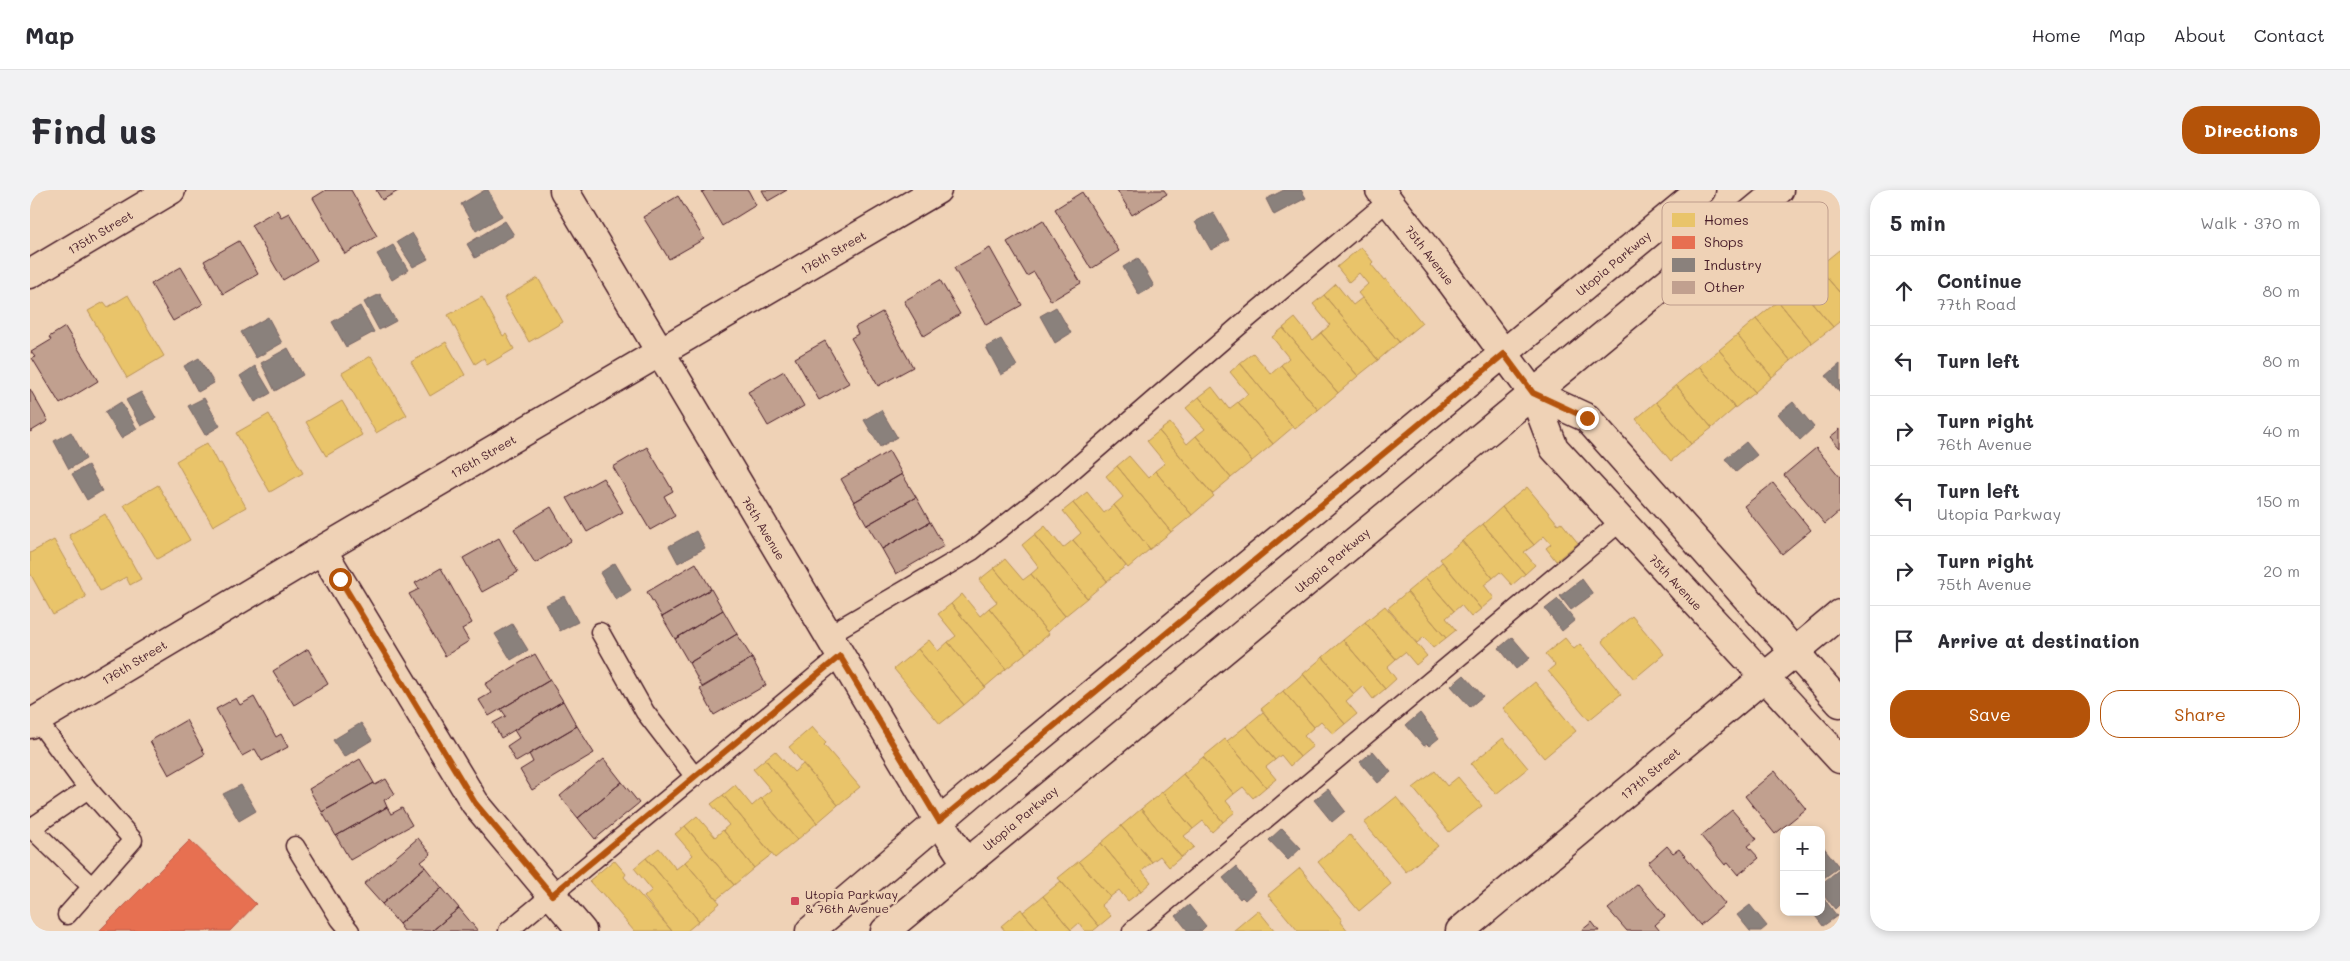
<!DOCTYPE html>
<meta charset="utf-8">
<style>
:root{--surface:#fff;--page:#f2f2f3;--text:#2b2b33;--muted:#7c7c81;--line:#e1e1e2;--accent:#b45309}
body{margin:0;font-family:Mali,sans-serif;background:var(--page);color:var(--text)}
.controls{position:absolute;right:15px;bottom:15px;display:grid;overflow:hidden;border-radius:10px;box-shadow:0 2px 8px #0003}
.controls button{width:45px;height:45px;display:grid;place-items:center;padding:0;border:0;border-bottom:1px solid var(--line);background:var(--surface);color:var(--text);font:25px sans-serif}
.stop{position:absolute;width:15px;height:15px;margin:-11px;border:4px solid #b45309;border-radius:50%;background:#fff}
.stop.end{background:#b45309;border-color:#fff;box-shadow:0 1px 5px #0008}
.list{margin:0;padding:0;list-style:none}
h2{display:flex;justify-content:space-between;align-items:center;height:65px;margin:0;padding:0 20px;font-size:21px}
h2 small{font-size:16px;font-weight:400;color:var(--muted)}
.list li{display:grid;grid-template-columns:32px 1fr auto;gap:15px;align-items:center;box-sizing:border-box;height:70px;padding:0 20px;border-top:1px solid var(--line)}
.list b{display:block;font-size:19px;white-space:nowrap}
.list p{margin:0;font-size:16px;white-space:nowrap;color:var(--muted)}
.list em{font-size:16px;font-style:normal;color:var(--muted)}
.actions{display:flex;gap:10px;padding:15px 20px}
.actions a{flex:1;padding:11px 0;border:1px solid var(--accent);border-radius:20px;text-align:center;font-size:18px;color:var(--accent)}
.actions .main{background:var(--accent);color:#fff}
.icon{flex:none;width:28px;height:28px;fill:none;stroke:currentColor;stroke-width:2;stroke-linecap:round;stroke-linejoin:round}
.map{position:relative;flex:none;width:1810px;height:741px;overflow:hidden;border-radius:20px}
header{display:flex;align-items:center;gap:30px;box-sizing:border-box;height:70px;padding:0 25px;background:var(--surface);border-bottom:1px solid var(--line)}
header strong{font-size:24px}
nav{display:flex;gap:28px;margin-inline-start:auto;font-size:18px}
.intro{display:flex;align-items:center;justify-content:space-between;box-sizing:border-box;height:120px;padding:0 30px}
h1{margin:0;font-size:35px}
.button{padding:12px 22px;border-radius:20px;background:var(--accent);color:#fff;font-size:18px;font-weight:700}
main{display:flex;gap:30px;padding:0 30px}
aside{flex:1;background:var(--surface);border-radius:20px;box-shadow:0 2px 8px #0003}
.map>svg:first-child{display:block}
.homes{fill:#e9c46a;stroke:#b99257}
.shops{fill:#e76f51;stroke:#b85746}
.industry{fill:#8a817c;stroke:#776464}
.building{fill:#c1a08f;stroke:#4a1f2b}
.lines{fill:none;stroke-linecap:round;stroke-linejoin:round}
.lane-casing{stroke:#4a1f2b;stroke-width:21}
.street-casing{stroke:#4a1f2b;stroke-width:31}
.secondary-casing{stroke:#4a1f2b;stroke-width:31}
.lane{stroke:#efd2b6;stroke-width:18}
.street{stroke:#efd2b6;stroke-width:28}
.secondary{stroke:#efd2b6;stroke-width:28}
.route{stroke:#b45309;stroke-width:6}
.poi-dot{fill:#d1495b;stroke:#efd2b6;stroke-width:2}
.labels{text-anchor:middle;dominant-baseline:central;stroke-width:5;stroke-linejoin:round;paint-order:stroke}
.street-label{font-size:12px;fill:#4a1f2b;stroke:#efd2b6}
.poi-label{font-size:12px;fill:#4a1f2b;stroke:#efd2b6;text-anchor:start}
.key{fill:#efd2b6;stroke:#be9c8c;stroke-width:1}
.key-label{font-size:14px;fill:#4a1f2b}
</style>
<header>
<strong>Map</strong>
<nav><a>Home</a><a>Map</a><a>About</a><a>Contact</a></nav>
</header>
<div class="intro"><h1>Find us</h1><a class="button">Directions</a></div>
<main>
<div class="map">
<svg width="1810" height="741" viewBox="0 0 1810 741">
<rect width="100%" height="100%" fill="#efd2b6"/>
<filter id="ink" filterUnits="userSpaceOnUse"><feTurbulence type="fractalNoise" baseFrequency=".02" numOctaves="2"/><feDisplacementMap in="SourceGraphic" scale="10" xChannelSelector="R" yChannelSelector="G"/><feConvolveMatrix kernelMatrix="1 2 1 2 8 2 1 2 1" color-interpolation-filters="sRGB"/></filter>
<g filter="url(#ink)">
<path class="homes" d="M1331,57l12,15 -2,2 13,16 2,-1 36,44 -23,19 -41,-49 10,-9 -9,-11 -10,9 -12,-15z
M1809,60l1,1v42l-22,-26z
M1788,77l22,26v28l-7,6 -36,-42z
M508,88l25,44 -34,20 -25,-44z
M1306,94l17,21 9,-7 37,44 -21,18 -54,-65z
M1767,95l36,42 -21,16 -34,-42z
M98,105l36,61 -37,22 -39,-67 16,-9 4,5z
M1294,105l54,65 -20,16 -37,-43 9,-8 -17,-21z
M452,107l21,39 3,-2 8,15 -27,16 -3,-7 -9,6 -27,-49z
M1748,111l34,42 -21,18 -35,-42z
M1265,128l18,22 8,-7 37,43 -20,17 -55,-65z
M1726,129l35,42 -19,16 -35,-42z
M1253,138l55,65 -20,17 -37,-45 8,-7 -17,-21z
M1707,145l35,42 -17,15 -36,-42z
M416,152l19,33 -35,21 -19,-34z
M1689,160l36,42 -20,16 -36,-42z
M1223,163l18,21 10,-9 37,45 -23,19 -55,-66z
M341,166l36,59 -31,18 -34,-60z
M1210,173l53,64 -20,17 -35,-42 10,-8 -18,-22z
M1669,176l36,42 -23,20 -36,-43z
M1646,195l36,43 -21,16 -35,-42z
M1182,197l17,22 9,-7 35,42 -21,17 -53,-64z
M1169,207l53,64 -21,17 -35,-42 9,-7 -19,-21z
M312,211l20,34 -36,21 -20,-34z
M1626,212l35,42 -20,17 -35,-42z
M239,224l34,59 -33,19 -34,-59z
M1140,233l17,21 9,-8 35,42 -19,16 -53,-63z
M1129,241l55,65 -22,19 -37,-44 10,-8 -18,-22z
M177,253l11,21 3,-1 25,44 -33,19 -37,-65z
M1099,266l19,22 7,-7 37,44 -21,17 -54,-66z
M1087,276l54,66 -21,17 -36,-44 9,-8 -17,-21z
M128,295l32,55 -33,19 -33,-54z
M1497,297l31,37 3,-2 17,21 -22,18 -10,-13 5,-4 -7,-8 -10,9 -32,-38z
M1057,302l17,21 10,-8 36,44 -22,19 -55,-65z
M1043,313l53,63 -19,15 -34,-41 8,-7 -18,-22z
M1472,317l32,38 -10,7 11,13 -10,9 -42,-50z
M75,324l36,65 -11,6 -4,-8 -26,14 -31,-56z
M1453,334l42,50 -13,11 -12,-13 -7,6 -31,-37z
M1015,336l18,22 10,-8 34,41 -20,17 -53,-63z
M1004,345l53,63 -22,18 -34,-42 8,-7 -17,-22z
M24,350l32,57 -33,18 -23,-42v-20z
M1432,351l31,37 -9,7 10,13 -13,11 -41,-50z
M975,369l18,21 8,-6 34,42 -18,16 -53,-64z
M1412,372l39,47 -10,8 -10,-12 -7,6 -29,-34z
M964,378l55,66 -23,19 -37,-45 8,-6 -18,-22z
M1395,387l29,34 -8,7 10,12 -10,8 -39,-46z
M1377,402l39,46 -13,10 -9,-11 -7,6 -29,-35z
M932,404l18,22 9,-8 37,45 -20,16 -55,-65z
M921,414l55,65 -21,18 -37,-45 8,-6 -18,-22z
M1355,416l42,50 -11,9 -11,-13 -9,7 -31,-37z
M1602,426l32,38 -30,25 -32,-38z
M1335,432l31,37 -9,8 9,12 -11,10 -42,-49z
M1535,448l9,11 6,-5 41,50 -32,26 -41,-49 7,-6 -10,-11z
M899,450l9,11 10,-9 37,45 -21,18 -46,-56z
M1313,450l42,49 -12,10 -10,-13 -9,8 -31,-37z
M888,459l46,56 -24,19 -46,-55z
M1293,467l31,37 -8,7 11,13 -12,10 -42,-50z
M1273,484l42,50 -12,10 -12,-13 -7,6 -31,-36z
M1505,492l41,49 -32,27 -41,-50z
M1253,501l31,36 -10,9 9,10 -13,11 -39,-48z
M1233,522l37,45 -10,9 -9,-11 -6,5 -29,-34z
M1216,536l29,34 -9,7 10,12 -10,8 -39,-46z
M782,537l14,16 -2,2 36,42 -22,18 -49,-58z
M1473,548l25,30 -32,26 -25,-30z
M1195,549l41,48 -13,11 -10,-11 -9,7 -31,-37z
M745,561l19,21 9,-8 35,41 -21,18 -52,-64z
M1173,567l31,37 -8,7 9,11 -12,10 -40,-48z
M735,569l52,64 -20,17 -36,-42 10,-8 -18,-21z
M1405,581l12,15 11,-9 24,29 -33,26 -36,-44z
M1153,584l40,48 -11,10 -9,-11 -10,8 -31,-37z
M705,595l17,21 9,-8 36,42 -22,18 -52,-63z
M1132,602l31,37 -9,7 10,11 -13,10 -40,-48z
M693,605l49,59 -18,14 -31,-38 6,-5 -18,-21z
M1366,607l42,49 -32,26 -42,-49z
M1111,619l40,48 -12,10 -9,-11 -8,6 -31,-36z
M667,626l18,21 8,-7 31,38 -20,17 -49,-59z
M655,636l49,59 -17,14 -32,-37 8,-7 -18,-21z
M1091,636l31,36 -10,9 9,11 -10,9 -40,-48z
M1320,645l41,49 -32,27 -41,-49z
M1071,653l40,48 -13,10 -9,-11 -9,7 -31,-36z
M629,658l17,21 9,-7 35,41 -21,18 -53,-63z
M616,668l53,63 -12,10h-15l-28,-34 8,-7 -18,-22z
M584,670l12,14 -2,3 48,54h-38l-33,-39 -1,1 -11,-12z
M1049,671l31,36 -9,8 10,11 -12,10 -41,-48z
M1270,678l42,52 -1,2 7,9h-50l-30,-36z
M1031,691l38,45 -6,5h-8l-6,-8 -8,7 -28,-34z
M1013,706l28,34 -1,1h-31l-16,-19z
M991,719l2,3 16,19h-34l-4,-5z
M1228,720l17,21h-42z"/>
<path class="shops" d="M160,650l66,64 -26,27h-131z"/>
<path class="industry" d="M455,0h3l14,26 -26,15 -15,-27z
M1254,0h17l5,8 -32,17 -8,-16z
M1183,22l16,28 -18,10 -16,-28z
M475,31l9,14 -39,23 -8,-14z
M382,43l16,26 -15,8 -16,-25z
M363,55l15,25 -16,10 -15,-26z
M1108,68l16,28 -15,9 -16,-28z
M350,104l16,27 -17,9 -15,-28z
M330,116l14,26 -28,15 -14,-25z
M1026,117l15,26 -16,10 -15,-27z
M238,127l14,26 -26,15 -15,-26z
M971,149l16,27 -16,9 -15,-28z
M258,158l15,27 -28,16 -14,-28z
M169,168l15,25 -16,9 -14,-26z
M1810,174v29l-14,-17z
M225,176l16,27 -16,9 -15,-26z
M111,202l15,26 -15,8 -15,-26z
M174,208l16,28 -15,9 -17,-29z
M91,212l16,27 -16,9 -16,-26z
M1763,212l21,25 -14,13 -22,-26z
M851,220l16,27 -17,10 -16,-27z
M41,242l15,27 -17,10 -15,-28z
M1716,252l11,13 -21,17 -11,-13z
M58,275l14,26 -15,9 -15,-26z
M666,341l9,17 -27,15 -9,-17z
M585,373l16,27 -15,10 -16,-27z
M1552,389l11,15 -22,16 -11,-14z
M534,406l14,26 -18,9 -14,-26z
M1528,409l17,21 -13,11 -17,-22z
M482,434l16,26 -17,10 -16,-26z
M1482,447l18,21 -14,11 -17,-21z
M1434,485l19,21 -13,11 -19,-21z
M1390,523l19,25 -10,8 -2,-2 -3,2 -18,-21z
M331,533l11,17 -28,17 -11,-17z
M1343,561l18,21 -13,11 -18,-21z
M211,595l15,26 -17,10 -16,-27z
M1298,599l17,22 -13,11 -18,-22z
M1252,638l19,20 -13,12 -19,-20z
M1792,655l17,22 -18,13v-34z
M1206,677l19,24 -10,9 -3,-3 -2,2 -17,-21z
M1810,679v35l-5,5 -14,-18v-7z
M1791,705l16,21 -14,10 -11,-14h9z
M1159,715l17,21 -5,5h-13l-12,-15z
M1720,715l17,21 -6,5h-11l-13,-16z"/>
<path class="building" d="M296,0h25l26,46 -32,18 -32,-56z
M346,0h24l-18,10z
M676,0h42l8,15 -34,21 -20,-34z
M732,0h25l-19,11z
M1087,0h47l3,4 -35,21z
M1052,2l37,59 -28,18 -36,-60z
M648,6l26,43 -35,20 -26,-42z
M247,20l4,7 8,-4 28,47 -34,20 -32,-55z
M1013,30l38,63 -30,18 -17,-29 -7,4 -20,-34z
M209,51l19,33 -35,20 -19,-33z
M960,58l32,57 -36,20 -32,-57z
M151,77l22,37 -30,17 -22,-37z
M910,90l20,34 -36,22 -20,-35z
M852,122l31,55 -35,19 -27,-48 7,-4 -3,-7z
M35,137l33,54 -38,23 -28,-46 3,-1 -4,-5 20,-12 -2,-3z
M795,151l24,42 -30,17 -24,-42z
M754,181l20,35 -36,20 -20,-34z
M0,199l18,32 -18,11z
M1810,239v19l-10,-11z
M617,257l26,44 -9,5 11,20 -25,14 -37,-63z
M1786,258l24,29v34l-15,13 -41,-49z
M859,261l13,23 -48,28 -13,-23z
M872,284l14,23 -49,28 -13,-23z
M573,288l20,34 -36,20 -20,-34z
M1743,293l38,47 -29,24 -38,-48z
M886,307l14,25 -48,27 -15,-24z
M521,317l20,34 -36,22 -21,-34z
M900,332l14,24 -48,28 -14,-25z
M469,348l19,34 -36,20 -19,-34z
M666,373l15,26 -49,28 -15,-25z
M411,378l31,55 -10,6 7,12 -24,15 -36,-62 10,-5 -4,-6z
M681,399l12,21 -48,29 -13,-22z
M693,420l14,24 -48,29 -14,-24z
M707,444l15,24 -50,29 -13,-24z
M278,459l20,35 -34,21 -21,-34z
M505,464l15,26 -61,36 -10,-16 12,-7 -6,-9z
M722,468l14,27 -52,30 -14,-26z
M520,490l13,21 -62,37 -8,-15 13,-7 -5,-7z
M224,507l22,40 5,-3 7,13 -26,14 -7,-12 -13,7 -26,-47 20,-11 4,7z
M533,511l14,25 -61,36 -9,-16 12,-8 -5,-8z
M156,530l19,34 -36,21 -19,-34z
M547,536l17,27 -62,37 -12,-20 13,-8 -4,-8z
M330,569l14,24 -52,29 -13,-23z
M574,569l18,23 -44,36 -18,-22z
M1745,581l31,38 -31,25 -30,-38z
M356,589l9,15 -11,6 3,7 -51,29 -14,-24 52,-29 1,2z
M592,592l17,21 -44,36 -17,-21z
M357,617l4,7 11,-6 10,17 -62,35 -14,-24z
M1702,620l25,29 -9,7 11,12 -21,17 -10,-12 -3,2 -24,-29z
M388,648l13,16 -10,8 4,5 -43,37 -18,-20z
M1637,656l6,7 6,-4 46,55 -25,21 -52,-62z
M395,677l17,21 -43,36 -17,-20z
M1608,694l27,32 -10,9 5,6h-33l-19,-22z
M412,698l17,20 -27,23h-28l-5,-7z
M429,718l19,23h-46z
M1562,732l7,9h-18z"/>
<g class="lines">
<g class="lane-casing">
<path id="lane" d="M570,442l45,80 50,65
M798,445l144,-84 87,-69 180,-156 149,-125
M7,530l51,69 45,51 -66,75
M58,599l-57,39 61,59
M265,656l45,73 10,12
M478,741l332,-275
M1102,741l488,-409"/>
</g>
<g class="street-casing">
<path id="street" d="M534,0l375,631 27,42
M1350,0l58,74 95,129 21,55 286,311
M0,84l141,-84
M1503,203l54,25 253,285
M292,360l153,253 107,128
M0,534l292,-174 615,-360
M1430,741l380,-317"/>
</g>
<g class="secondary-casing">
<path id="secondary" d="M780,741l167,-142 724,-599
M855,741l894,-741"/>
</g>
<use href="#lane" class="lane"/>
<use href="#street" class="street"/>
<use href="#secondary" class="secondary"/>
</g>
</g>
<g class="lines" filter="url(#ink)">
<path class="route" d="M310,389l135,224 77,92 288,-239 99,165 565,-467 29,39 54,25"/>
</g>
<rect class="poi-dot" x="760" y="706" width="10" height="10" rx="2.5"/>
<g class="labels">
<g class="street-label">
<text transform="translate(70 42) rotate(-31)">175th Street</text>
<text transform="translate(803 62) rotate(-30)">176th Street</text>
<text transform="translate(1400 65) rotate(52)">75th Avenue</text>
<text transform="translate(1583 73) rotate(-40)">Utopia Parkway</text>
<text transform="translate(453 266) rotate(-30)">176th Street</text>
<text transform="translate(734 338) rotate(59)">76th Avenue</text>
<text transform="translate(1302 370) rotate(-40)">Utopia Parkway</text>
<text transform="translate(1646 392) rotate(47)">75th Avenue</text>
<text transform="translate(104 472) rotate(-31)">176th Street</text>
<text transform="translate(1620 583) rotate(-40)">177th Street</text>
<text transform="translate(990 628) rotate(-40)">Utopia Parkway</text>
</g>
<g class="poi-label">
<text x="775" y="704">Utopia Parkway<tspan x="775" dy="14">&amp; 76th Avenue</tspan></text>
</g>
</g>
<rect x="1632" y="12" width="166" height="103" rx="8" class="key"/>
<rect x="1642" y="23" width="23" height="14" fill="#e9c46a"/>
<rect x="1642" y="46" width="23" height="13" fill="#e76f51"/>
<rect x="1642" y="68" width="23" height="14" fill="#8a817c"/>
<rect x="1642" y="91" width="23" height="13" fill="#c1a08f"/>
<g class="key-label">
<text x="1674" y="35">Homes</text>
<text x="1674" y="57">Shops</text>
<text x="1674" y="80">Industry</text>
<text x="1674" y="102">Other</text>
</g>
</svg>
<div class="controls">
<button>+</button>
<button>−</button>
</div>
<div class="stop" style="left:310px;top:389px"></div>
<div class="stop end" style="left:1557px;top:228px"></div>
</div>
<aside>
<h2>5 min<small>Walk · 370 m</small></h2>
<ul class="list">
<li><svg class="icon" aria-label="ahead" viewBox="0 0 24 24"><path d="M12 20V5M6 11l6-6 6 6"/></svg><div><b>Continue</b><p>77th Road</p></div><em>80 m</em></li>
<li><svg class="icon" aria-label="left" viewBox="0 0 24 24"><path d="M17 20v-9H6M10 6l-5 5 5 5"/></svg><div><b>Turn left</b></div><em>80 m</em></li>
<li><svg class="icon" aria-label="right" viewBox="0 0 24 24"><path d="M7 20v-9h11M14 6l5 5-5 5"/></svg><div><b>Turn right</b><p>76th Avenue</p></div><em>40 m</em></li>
<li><svg class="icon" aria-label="left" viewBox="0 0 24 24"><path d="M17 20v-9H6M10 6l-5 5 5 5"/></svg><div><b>Turn left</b><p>Utopia Parkway</p></div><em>150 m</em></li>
<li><svg class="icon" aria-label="right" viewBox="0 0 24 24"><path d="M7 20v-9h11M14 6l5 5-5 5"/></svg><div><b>Turn right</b><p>75th Avenue</p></div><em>20 m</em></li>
<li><svg class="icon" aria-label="arrive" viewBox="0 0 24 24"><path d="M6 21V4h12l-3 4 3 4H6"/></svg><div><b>Arrive at destination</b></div></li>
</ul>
<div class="actions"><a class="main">Save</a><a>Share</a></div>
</aside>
</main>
